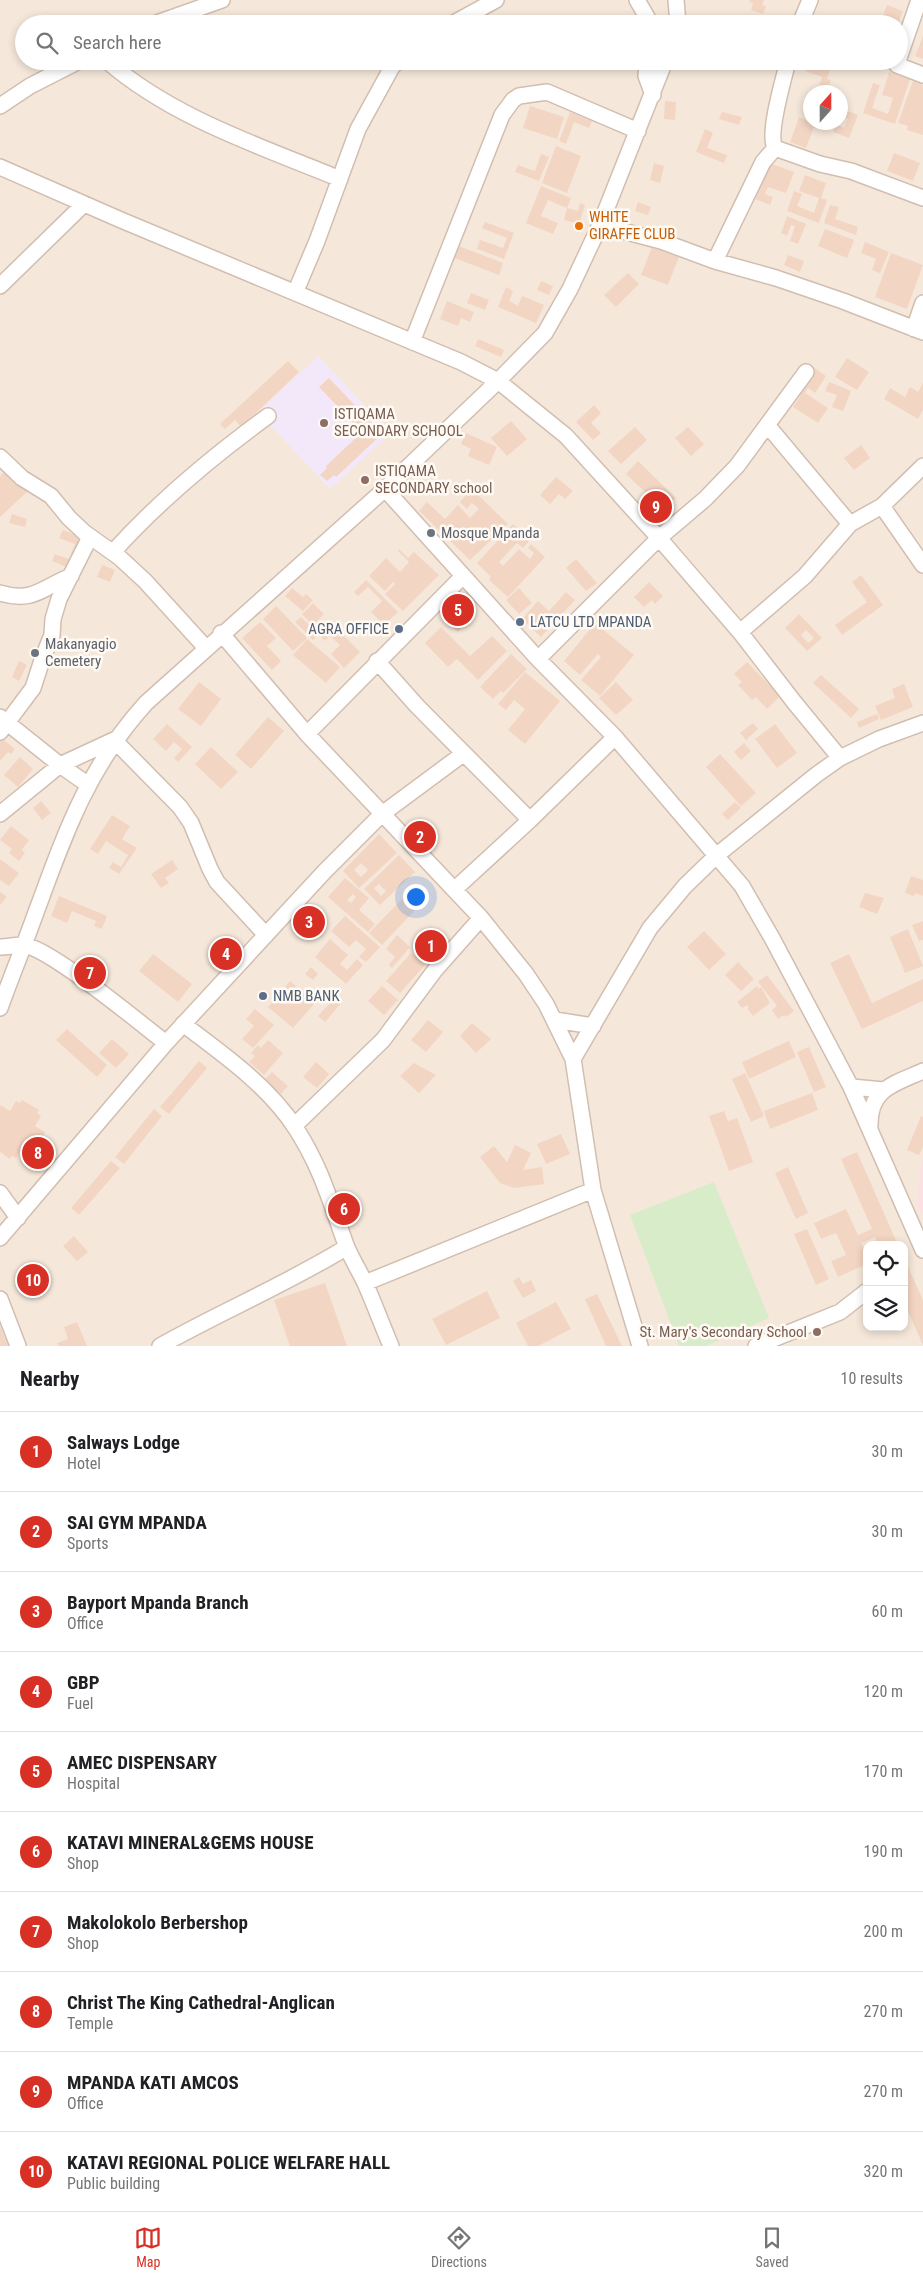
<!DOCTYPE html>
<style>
:root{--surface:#fff;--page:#f6f6f6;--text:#202124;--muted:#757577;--line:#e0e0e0;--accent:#d93025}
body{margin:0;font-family:"Roboto Condensed",sans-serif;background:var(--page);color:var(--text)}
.controls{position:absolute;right:15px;bottom:15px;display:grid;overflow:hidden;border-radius:10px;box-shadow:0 2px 8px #0003}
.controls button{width:45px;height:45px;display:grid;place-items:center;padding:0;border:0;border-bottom:1px solid var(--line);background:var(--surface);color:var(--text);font:25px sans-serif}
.compass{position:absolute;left:803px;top:85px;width:45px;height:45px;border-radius:50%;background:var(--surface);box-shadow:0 2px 8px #0003;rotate:21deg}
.you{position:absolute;left:415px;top:896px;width:18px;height:18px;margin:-12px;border:4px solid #fff;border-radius:50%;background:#1a73e8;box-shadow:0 0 0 8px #1a73e833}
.badge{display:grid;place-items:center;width:32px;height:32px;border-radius:50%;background:var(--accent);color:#fff;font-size:16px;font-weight:700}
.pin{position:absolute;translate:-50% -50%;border:2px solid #fff;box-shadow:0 1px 5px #0006}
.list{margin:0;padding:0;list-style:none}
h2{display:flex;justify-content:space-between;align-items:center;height:65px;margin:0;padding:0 20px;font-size:21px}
h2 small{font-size:16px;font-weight:400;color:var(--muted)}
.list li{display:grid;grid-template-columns:32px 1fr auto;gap:15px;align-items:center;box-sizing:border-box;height:80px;padding:0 20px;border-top:1px solid var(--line)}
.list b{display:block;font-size:19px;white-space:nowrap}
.list p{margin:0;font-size:16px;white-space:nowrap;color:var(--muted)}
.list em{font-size:16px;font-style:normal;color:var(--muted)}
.icon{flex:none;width:28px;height:28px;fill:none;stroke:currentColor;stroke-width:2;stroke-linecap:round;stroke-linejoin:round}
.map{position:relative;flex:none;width:923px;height:1346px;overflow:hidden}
.search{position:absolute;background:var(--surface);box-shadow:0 2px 8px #0003;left:15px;right:15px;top:15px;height:55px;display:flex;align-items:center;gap:12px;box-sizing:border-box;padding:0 18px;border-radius:28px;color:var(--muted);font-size:19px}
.sheet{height:865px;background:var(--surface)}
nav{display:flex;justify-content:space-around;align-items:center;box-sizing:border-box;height:70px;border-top:1px solid var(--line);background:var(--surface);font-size:14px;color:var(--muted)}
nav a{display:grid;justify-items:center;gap:2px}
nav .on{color:var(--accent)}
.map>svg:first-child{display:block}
.residential{fill:#f5e8da;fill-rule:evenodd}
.education{fill:#f3e8fa}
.medical{fill:#fbdfe3}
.grass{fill:#d8ecc9}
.building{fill:#f3d5c3;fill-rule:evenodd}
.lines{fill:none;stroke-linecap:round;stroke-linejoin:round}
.minor-casing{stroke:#d1beb0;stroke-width:18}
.minor{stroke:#fff;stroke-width:15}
.food-dot{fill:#e8710a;stroke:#fffaf3;stroke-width:2}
.education-dot{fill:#8d6e63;stroke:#fffaf3;stroke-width:2}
.worship-dot{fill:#6b7280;stroke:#fffaf3;stroke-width:2}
.service-dot{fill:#5c6f8a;stroke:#fffaf3;stroke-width:2}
.labels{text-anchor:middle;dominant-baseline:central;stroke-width:5;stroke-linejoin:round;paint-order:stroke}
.food-label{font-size:15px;fill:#c56008;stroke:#fffaf3;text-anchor:start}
.education-label{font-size:15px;fill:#785e54;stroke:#fffaf3;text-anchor:start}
.worship-label{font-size:15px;fill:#5b616d;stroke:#fffaf3;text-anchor:start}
.service-label{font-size:15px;fill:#4e5e75;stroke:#fffaf3;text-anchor:start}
</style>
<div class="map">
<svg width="923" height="1346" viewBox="0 0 923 1346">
<rect width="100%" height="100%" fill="#fdf6ec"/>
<path class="residential" d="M0,0h923v1346h-923zM24,24h875v37h-875zM810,92h30v30h-30zM867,1245h37v82h-37z"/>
<path class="education" d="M318,356l73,77 -61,56 -72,-77z"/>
<path class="medical" d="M923,1160v53l-6,-7 4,-43z"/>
<path class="grass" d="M714,1182l55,136 -63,28h-27l-49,-131z"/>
<path class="building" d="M750,0h14l-2,5 4,1 -3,8 -12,-4 2,-7 -4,-1z
M887,5l16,6 -5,13h-18z
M732,16l8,3 -2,5h-9z
M923,36v23l-8,-3z
M808,61h25l-6,18 4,1 -5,12h-9l5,-15 -17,-6z
M889,72l21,7 -15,45 -32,-11 10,-30 7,2 -8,23 16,6 5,-16 -11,-3z
M913,81l10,4v50l-16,-5 1,-4 -10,-3z
M665,101l11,1 -1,18 -11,-1z
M530,106l34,11 -7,22 -34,-11z
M840,108l18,7 -9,23 -16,-6 3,-8 8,4 4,-9 -8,-3z
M570,112l22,9 -3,7 -15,-6 -8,22 -7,-3z
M722,112l20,5 -3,8 -20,-6z
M799,117l11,5h6l-10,26 -16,-6z
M824,122h9l-1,6 -9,-2z
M705,129l8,4 -6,15 20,7 -3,8 -28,-11z
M556,146l25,10 -14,37 -25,-10z
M894,153l26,10 -7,18 -26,-10z
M541,154l8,3 -10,24 -24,-9 3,-7 17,6z
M654,163l10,3 -4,17 -10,-3z
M769,163l25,9 -8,21 -18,-6 -3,7 8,3 -3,8 -15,-6z
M805,175l21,8 -5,15 6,2 -8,23 -32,-12 7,-20 8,3 -5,12 17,7 5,-15 -20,-7z
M541,186l30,12 -4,10 -19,-8 -7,16 17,7 -5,11 -27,-11z
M638,202l13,5 -3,8 -13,-4z
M580,203l5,2 -6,19 -15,-4 3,-12 11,3z
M830,205l9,2 -4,12 23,8 -2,8 -32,-12z
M787,216l19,8 -8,20 -8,-3 5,-15 -4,-1 -4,11 -6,-3z
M485,222l29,11 -10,26 -27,-10 3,-9 23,8 4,-10 -25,-10z
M825,229l29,11 -7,18 -29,-12z
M865,242l24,10 -9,21 -8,-3 4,-11 -15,-6z
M456,245l47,18 -4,12 -47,-18z
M652,247l27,10 -11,28 -27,-10z
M891,253l32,12 -16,44 -32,-12z
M788,255l16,6 -4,11 -16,-7z
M628,273l11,11 -23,23 -12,-12z
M541,281l12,5 -4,9 -12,-5z
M506,287l7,4 -4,10 9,5 4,-10 22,9 -8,18 -38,-16z
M471,293l18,7 -4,10 -18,-7z
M447,301l27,11 -4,10 -9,-4 -3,8 -18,-7z
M478,339l26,11 -3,7 -26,-11z
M847,358l22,14 -12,18 -22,-13z
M288,361l11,11 -58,55 -6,-7 -10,9 -5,-5z
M812,366l14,10 -11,17 -7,-5 -3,5 23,15 -10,15 -25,-16 8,-12 -5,-3z
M329,378l53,56 -46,43 -2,-2 -7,6 -7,-6 7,-7 -1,-2 36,-34 -43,-45z
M829,382l22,9 -8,20 -11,-4 5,-12 -12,-4z
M923,383v27l-5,9 -34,-20 6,-11 15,9 5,-10 8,5z
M594,405l7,8 -10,10 10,10 -8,7 -17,-18z
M511,421l16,18 -20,17 -16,-18z
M635,427l12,13 -26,24 -13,-13z
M688,427l16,17 -13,12 -16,-18z
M466,433l31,14 -8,18 -21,-9 3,-7 -10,-5z
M861,445l9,13 -16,12 -10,-12z
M638,461l38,37 -12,12 -38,-36z
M7,469l21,22 -28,26v-41z
M556,477l17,14 -8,8 -6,-5 -9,10 -10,-9z
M472,489l36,35 -38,36 -51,-49 8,-9 18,17 13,-14 12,13 9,-9 -7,-6 -5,6 -7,-7z
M12,514l15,5 -2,8 -16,-4z
M513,524l17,16 -7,8 -6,-5 -18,19 4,4 16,-17 11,10 4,-6 -6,-5 3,-4 14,13 -37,40 -19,-17 2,-3 -14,-14z
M63,530l23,9 -12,31 -22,-9 3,-7 14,5 6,-15 -16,-6z
M399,549l9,9 6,-6 25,23 -36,36 -18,-17 10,-10 -2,-2 -8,9 -16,-15 17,-18 14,14 9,-10 -11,-11z
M576,559l21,24 -11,8 -20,-23z
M102,565l13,5 -5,12 -13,-5z
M861,575l22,30 -41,30 -7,-10 32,-23 -15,-20z
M366,580l32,32 -14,13 -13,-13 11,-11 -14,-14 -10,9 -4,-4z
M649,582l14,14 -8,8 -3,-4 -8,7 -10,-10z
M292,588l11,9 3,-3 7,6 -10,11 -18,-15z
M519,588l13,15 -13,11 -13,-14z
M566,592l9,8 -34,37 -19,-18 16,-18 11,10z
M313,603l11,11 -11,11 7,8 -7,7 -18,-18 6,-5 8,8 2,-2 -9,-9z
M463,604l11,9 -16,19 -11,-9z
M276,606l31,32 -14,13 -30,-32z
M799,614l23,24 -15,13 -22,-23zM806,630l8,8 -6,5 -7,-8z
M260,622l16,16 -9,8 14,15 -9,9 -30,-32z
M595,623l39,32 -34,41 -19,-16 20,-23 -3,-3 -18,21 -16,-14z
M333,625l27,27 -16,16 -13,-14 9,-9 -10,-9 -5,5 -4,-4z
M441,627l29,29 22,-20 15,15 -29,29 -21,-21 -9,8 -23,-24z
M307,639l33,28 -14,16 -33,-28z
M511,654l16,15 -24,24 -2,-2 -8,8 -13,-12z
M19,661l8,4 -8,16 -7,-4z
M747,662l33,34 -13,13 -11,-12 -4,3 -14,-15 4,-3 -8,-8z
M525,672l35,29 -35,43 -17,-14 17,-21 -11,-9 -8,10 -8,-6z
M821,675l38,34 -8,9 -38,-35z
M199,682l22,17 -20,27 -23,-17z
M616,682l17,18 -17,15 -17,-17z
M904,684l9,23 -32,13 -6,-14 20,-8 -3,-9z
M877,714l2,5 -20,9 -2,-6z
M268,717l16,14 -33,38 -16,-14z
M753,723l5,6 -12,11 -6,-7z
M167,724l25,23 -14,15 -4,-4 8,-9 -8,-7 -8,9 -13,-12z
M775,724l22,29 -20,15 -22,-29z
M0,737l15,12 -4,5 -3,-2 -8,9z
M744,743l7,8 -10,9 -7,-8z
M211,747l27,25 -17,17 -26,-25z
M720,754l36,39 -15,13 -35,-39z
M20,757l13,12 -15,18 -14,-12z
M41,801l10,12 -9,7 -9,-12z
M735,802l6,6 -13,12 -6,-6z
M112,815l18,11 -8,13 15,9 -18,26 -10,-6 4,-6 8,5 7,-12 -22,-14 -8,13 -8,-5z
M11,826l18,14 -7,10 3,3 -6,8 -10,-8 3,-4 -12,-9z
M379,834l18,19 -38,35 -16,-17zM361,863l7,7 -7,7 -7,-7z
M399,855l16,17 -35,33 -16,-16zM379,884l7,7 -5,5 -7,-8z
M0,859l19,14 -10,13 -9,-6z
M172,860l6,9 -13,9 4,5 -8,5 -10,-14z
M911,876l12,4v16l-8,-3 -1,3 -9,-3z
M345,878l24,20 -10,12 16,14 -7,8 -40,-35zM353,894l3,3 -5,6 -4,-3z
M0,892l7,5 -7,8z
M865,893l19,5 -7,16 -18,-7z
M59,896l48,20 -5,13 -8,-3 2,-5 -24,-10 -5,12 -16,-7z
M403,898l13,11 -34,36 -13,-12z
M345,916l35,31 -14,15 -7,-5 7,-8 -10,-9 -7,7 -18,-16z
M923,921v19l-4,1 -7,-16z
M908,929l15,37 -18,7 -15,-36z
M704,931l22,23 -17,16 -22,-23z
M397,935l13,12 -18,21 -3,-3 6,-8 -9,-8z
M330,939l18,16 -8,9 7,6 10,-11 6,6 -17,19 -31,-27z
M411,953l4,3 2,-2 6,6 -2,2 4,3 -25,28 -14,-12z
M153,954l39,30 -14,18 -39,-31z
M849,954l23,49 51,-24v22l-61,28 -32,-66z
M738,962l16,17 -13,12 -16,-16z
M311,967l7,7 -5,6 -8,-6z
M767,975l27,36 -8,6 -2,-2 -6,4 -6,-9 5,-4 -19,-24z
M290,981l25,22 -22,25 -25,-21z
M382,986l16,14 -14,15 -16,-14z
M757,986l2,3 2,-2 9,16 -17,13 -6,-8 2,-1 -2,-2 -5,3 -5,-6z
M331,992l11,10 -17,20 -7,-6 13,-14 -4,-5z
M255,1009l19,16 -21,23 -11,-9 12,-13 -8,-7z
M428,1020l15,12 -17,20 -15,-12z
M472,1023l19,16 -15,14 -16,-17z
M67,1029l40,36 -10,12 -41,-37z
M112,1039l17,15 -13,14 -17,-15z
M268,1040l15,13 -19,22 -15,-13 6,-6 -4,-3 7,-8 3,3z
M789,1041l7,16 -47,22 -7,-17z
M809,1047l17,40 -12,5 -17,-40z
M199,1061l8,7 -38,46 -9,-7z
M316,1062l13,12 -12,14 -14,-11z
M414,1063l22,12 -17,18 -19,-17z
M272,1072l16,14 -7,8 -17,-14z
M745,1073l19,43 -13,6 -19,-43z
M812,1093l6,17 -48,19 -6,-18z
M22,1100l17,10 -2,3 4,3 -6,10 10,6 -10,18 -11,-6 -8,14 -4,-2 -2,3 -10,-7v-45l1,-2 9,6 6,-10 4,2z
M154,1109l8,7 -38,48 -9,-7z
M724,1111l4,10 9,-3 16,44 -24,9 -20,-55z
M921,1116l2,1v30l-4,8 -12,-5z
M561,1134l9,20 -24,10 -9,-20z
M515,1145l16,8 -8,17 19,-3 2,17 -30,4 -14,-5 -20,-26 14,-11 13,16z
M857,1152l41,93h-19l-4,-8 -14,6 6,13v8l-29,13 -7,-16 15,-6 -10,-22 -15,6 -7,-16 32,-14 12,26 14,-6 -31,-70z
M111,1161l9,7 -41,47 -8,-7z
M788,1167l20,46 -12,6 -21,-46z
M807,1229l22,50 -13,6 -22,-51z
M74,1236l14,16 -11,9 -14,-15z
M904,1258l19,42v45l-19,-43z
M519,1277l4,7 8,-4 5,11 -13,7 -10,-17z
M325,1283l22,63h-57l-16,-46z
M487,1291l13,27 -54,27 -14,-26z
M597,1294l25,52h-16l-21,-47z
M556,1302l15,27 -33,17h-10l-12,-23z
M77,1322l10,24h-28l-2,-3 11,-4 -4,-12z
M0,1326l8,20h-8z"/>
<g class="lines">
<g class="minor-casing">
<path id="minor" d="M637,0l14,24
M676,0l2,24
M154,24l68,-24
M452,24l44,-24
M800,24l10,-24
M899,58l20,-58
M107,61c66,57 153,85 233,118
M647,61l-1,15 7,19
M788,61c-4,17 -21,73 -13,87l45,16 31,7 72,27
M898,61l-1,4 26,10
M0,106l30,-20 49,-25
M0,167l121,53 340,142 37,19 68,55 93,102 81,94 54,70 46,56
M600,225l61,16 54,20 61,17 67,23 80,31
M715,261l48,-99 12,-14
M0,286l84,-82
M295,293l22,-52 41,-112 34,-62 6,-6
M914,329l9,-26
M412,342l90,-227 11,-15 6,-4 28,-4 91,39
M768,426l82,98
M0,457l22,21 29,18 18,22 16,15 34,24 26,24 61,67
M385,489l153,170 77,78 127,149 30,52 79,149 72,163
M882,506l41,59
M113,552c46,-51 100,-96 155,-136
M0,593c33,10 42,-5 71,-17
M740,632l65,-56 45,-52 32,-18 41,-40
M221,633l86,101 174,184 45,56 20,30 27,55 20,131 47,156
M538,659l121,-121 46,-39 32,-33 69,-94
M377,661l40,45 113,114
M0,717l60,48 27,19
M0,732l33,-44 10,-31 9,-22 1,-16 6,-20 31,-62
M307,734l156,-158
M0,814l60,-49 54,-25 66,67 11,16 19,46 7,13 49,53
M455,889l75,-69 85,-83
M0,947c7,0 16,-2 23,-2 26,2 118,79 143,98
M0,1008c11,-31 24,-62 35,-93 30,-81 52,-147 111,-212l239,-214 113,-108 47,-48 25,-44 30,-64 65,-164
M555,1020l38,6
M183,1024c40,30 84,61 112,103 26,40 35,74 51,118 5,13 13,25 19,38 9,20 17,42 26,63
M573,1059l77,-131 35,-42 32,-31 99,-80 24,-17 39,-19 44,-16
M851,1087l33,3
M294,1126l89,-86 52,-70 46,-52
M870,1126c-1,-37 24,-42 53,-55
M0,1193l18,25
M0,1238l166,-195 159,-172 57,-57 81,-60
M365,1283l228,-93
M0,1299l18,47
M160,1346c62,-35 127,-62 187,-99
M756,1346l84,-34 27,-21"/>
</g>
<use href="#minor" class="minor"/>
</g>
<circle class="food-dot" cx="579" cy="226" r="5"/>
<g class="education-dot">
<circle cx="324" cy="423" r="5"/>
<circle cx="365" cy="480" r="5"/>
<circle cx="817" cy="1332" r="5"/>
</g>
<g class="worship-dot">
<circle cx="431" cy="533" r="5"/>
<circle cx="35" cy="653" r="5"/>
</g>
<g class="service-dot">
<circle cx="520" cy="622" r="5"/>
<circle cx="399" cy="629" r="5"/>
<circle cx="263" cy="996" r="5"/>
</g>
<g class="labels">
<g class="food-label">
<text x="589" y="217">WHITE<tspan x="589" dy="17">GIRAFFE CLUB</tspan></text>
</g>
<g class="education-label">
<text x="334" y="414">ISTIQAMA<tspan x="334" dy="17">SECONDARY SCHOOL</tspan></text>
<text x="375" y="471">ISTIQAMA<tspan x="375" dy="17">SECONDARY school</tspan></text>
<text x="807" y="1332" text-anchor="end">St. Mary's Secondary School</text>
</g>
<g class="worship-label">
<text x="441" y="533">Mosque Mpanda</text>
<text x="45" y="644">Makanyagio<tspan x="45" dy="17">Cemetery</tspan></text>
</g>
<g class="service-label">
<text x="530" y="622">LATCU LTD MPANDA</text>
<text x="389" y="629" text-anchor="end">AGRA OFFICE</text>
<text x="273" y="996">NMB BANK</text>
</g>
</g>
</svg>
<div class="controls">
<button><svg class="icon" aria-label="locate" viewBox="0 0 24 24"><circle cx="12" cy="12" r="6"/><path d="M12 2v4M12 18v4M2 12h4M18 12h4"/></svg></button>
<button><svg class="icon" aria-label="layers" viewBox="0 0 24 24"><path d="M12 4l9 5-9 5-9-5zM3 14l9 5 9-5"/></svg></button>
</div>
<svg class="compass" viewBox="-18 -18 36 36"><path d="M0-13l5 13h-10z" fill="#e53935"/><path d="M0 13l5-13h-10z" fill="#757577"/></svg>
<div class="you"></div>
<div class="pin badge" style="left:431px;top:946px">1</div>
<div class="pin badge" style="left:420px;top:837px">2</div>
<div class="pin badge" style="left:309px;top:922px">3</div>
<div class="pin badge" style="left:226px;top:954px">4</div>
<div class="pin badge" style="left:458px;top:610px">5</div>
<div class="pin badge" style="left:344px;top:1209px">6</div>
<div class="pin badge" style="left:90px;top:973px">7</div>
<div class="pin badge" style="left:38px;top:1153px">8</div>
<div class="pin badge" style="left:656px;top:507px">9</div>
<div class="pin badge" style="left:33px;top:1280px">10</div>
<div class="search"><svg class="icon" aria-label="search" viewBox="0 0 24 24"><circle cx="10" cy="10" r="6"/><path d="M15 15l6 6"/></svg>Search here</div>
</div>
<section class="sheet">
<h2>Nearby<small>10 results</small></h2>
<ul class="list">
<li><span class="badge">1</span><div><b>Salways Lodge</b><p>Hotel</p></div><em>30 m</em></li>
<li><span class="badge">2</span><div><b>SAI GYM MPANDA</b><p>Sports</p></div><em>30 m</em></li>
<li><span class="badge">3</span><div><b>Bayport Mpanda Branch</b><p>Office</p></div><em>60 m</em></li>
<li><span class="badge">4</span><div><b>GBP</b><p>Fuel</p></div><em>120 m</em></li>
<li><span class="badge">5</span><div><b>AMEC DISPENSARY</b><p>Hospital</p></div><em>170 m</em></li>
<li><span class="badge">6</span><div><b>KATAVI MINERAL&amp;GEMS HOUSE</b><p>Shop</p></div><em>190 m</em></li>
<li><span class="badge">7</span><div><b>Makolokolo Berbershop</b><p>Shop</p></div><em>200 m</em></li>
<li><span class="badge">8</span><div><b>Christ The King Cathedral-Anglican</b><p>Temple</p></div><em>270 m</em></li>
<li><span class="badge">9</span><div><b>MPANDA KATI AMCOS</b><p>Office</p></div><em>270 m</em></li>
<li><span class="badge">10</span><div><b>KATAVI REGIONAL POLICE WELFARE HALL</b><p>Public building</p></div><em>320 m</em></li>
</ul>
</section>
<nav>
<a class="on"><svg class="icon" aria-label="map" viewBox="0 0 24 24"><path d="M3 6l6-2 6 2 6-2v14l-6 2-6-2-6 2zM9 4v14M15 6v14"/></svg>Map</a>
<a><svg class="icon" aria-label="directions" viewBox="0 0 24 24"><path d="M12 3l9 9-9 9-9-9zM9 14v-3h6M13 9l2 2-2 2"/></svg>Directions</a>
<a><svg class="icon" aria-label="saved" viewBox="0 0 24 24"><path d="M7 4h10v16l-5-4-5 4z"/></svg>Saved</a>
</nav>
